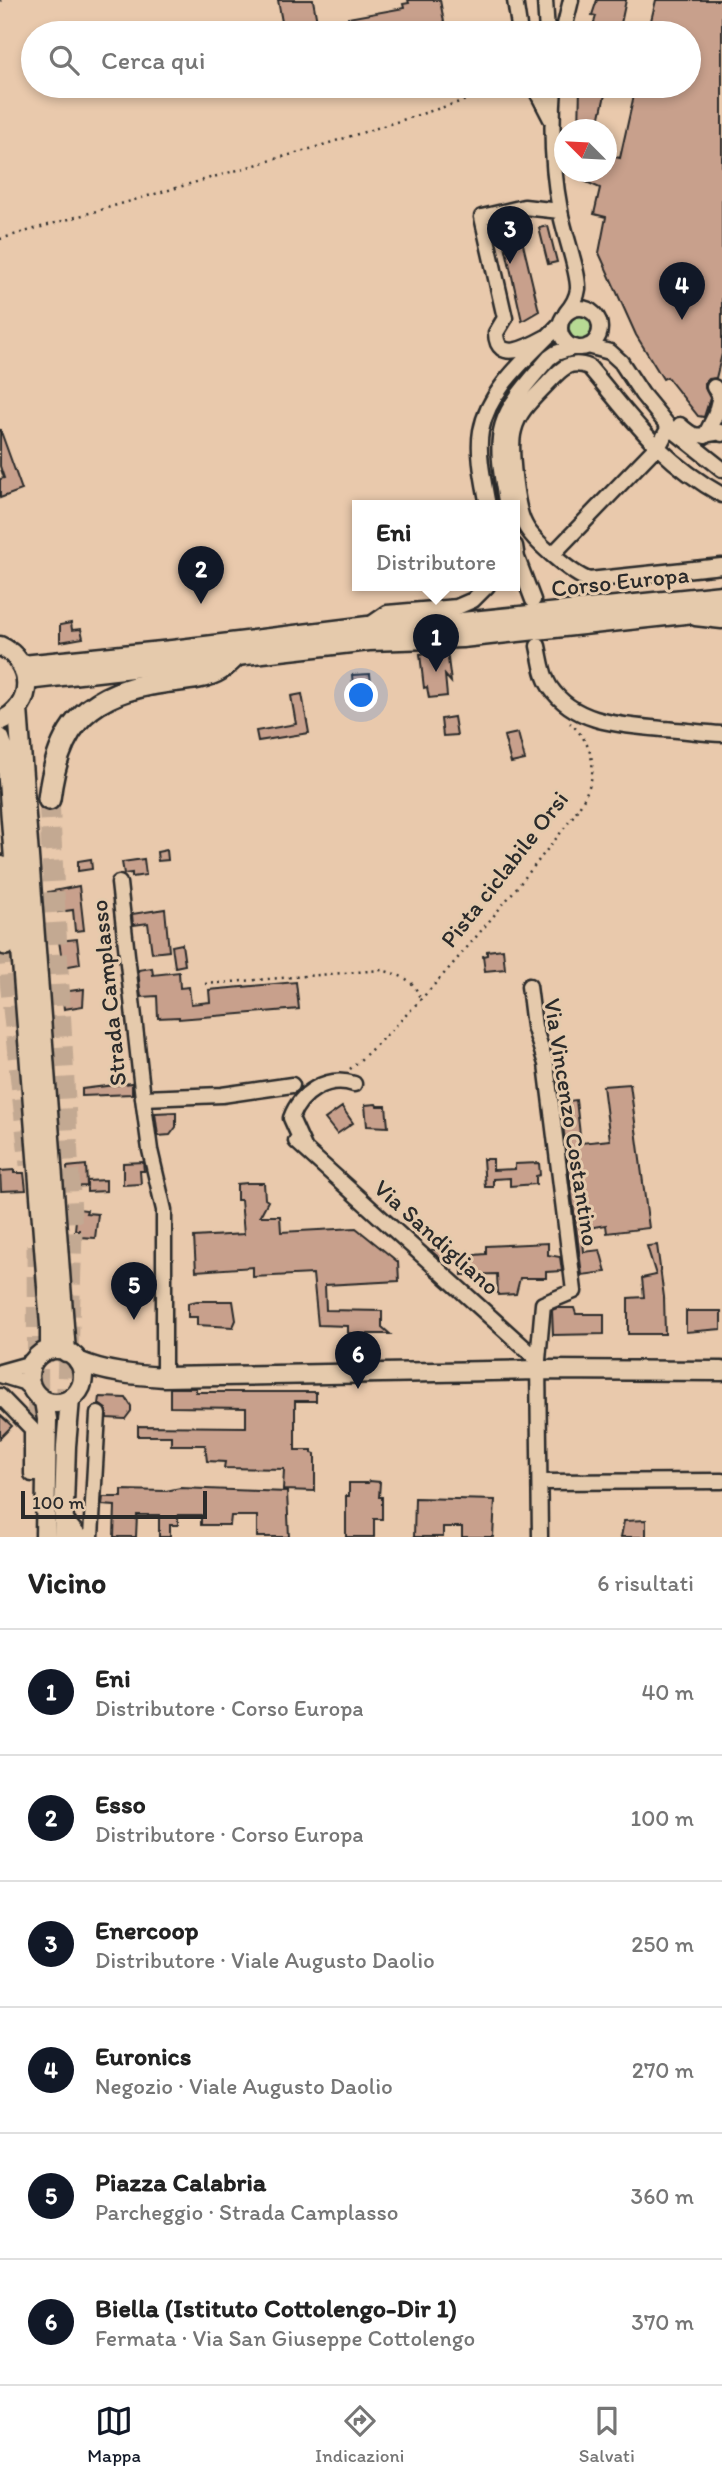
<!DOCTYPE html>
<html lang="it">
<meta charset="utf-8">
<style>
:root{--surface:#fff;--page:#f6f6f6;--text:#222;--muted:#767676;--line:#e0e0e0;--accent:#111827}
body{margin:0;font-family:Itim,sans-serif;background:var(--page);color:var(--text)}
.compass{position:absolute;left:554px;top:119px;width:63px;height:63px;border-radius:50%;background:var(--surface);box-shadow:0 4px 10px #0003;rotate:294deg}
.scale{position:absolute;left:21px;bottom:18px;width:186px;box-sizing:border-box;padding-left:7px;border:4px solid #2b2b2b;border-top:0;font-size:19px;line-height:24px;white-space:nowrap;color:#2b2b2b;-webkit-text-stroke:5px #e5caac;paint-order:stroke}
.you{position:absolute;left:362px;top:696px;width:24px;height:24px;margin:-18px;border:5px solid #fff;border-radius:50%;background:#1a73e8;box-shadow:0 0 0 10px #1a73e833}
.badge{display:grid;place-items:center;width:46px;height:46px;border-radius:50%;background:var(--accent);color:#fff;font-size:23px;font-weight:700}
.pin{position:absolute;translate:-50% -58px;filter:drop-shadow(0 2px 4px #0008)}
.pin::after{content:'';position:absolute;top:37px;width:24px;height:21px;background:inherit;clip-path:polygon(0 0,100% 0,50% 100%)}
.popup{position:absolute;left:352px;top:500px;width:168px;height:91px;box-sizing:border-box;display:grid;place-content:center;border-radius:0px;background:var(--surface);filter:drop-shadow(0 2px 5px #0005);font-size:23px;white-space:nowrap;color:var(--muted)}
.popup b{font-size:26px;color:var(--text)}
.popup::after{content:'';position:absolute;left:50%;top:100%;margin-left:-14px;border:14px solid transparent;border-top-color:var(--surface)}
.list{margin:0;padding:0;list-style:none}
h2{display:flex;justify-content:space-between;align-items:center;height:91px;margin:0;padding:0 28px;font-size:30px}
h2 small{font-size:23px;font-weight:400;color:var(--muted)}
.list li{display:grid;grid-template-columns:46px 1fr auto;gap:21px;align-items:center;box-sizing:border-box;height:126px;padding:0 28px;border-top:2px solid var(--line)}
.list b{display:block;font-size:26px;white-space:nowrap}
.list p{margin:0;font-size:23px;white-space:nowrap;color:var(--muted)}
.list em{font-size:23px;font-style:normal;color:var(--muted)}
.icon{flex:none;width:38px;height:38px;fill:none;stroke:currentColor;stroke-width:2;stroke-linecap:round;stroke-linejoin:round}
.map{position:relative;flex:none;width:722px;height:1537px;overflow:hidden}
.search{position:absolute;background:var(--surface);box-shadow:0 4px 10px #0003;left:21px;right:21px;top:21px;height:77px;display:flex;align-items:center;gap:18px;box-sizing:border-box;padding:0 24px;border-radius:38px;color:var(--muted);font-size:26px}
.sheet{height:847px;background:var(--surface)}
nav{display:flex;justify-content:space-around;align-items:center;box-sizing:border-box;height:98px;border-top:2px solid var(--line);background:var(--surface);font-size:19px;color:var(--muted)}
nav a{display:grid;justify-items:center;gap:4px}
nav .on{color:var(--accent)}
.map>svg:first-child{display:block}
.green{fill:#b7da94;stroke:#718260;stroke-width:2}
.building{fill:#c8a08c;stroke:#2b2b2b;stroke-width:2}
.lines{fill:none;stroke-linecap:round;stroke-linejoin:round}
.highway-tunnel{stroke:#c3a992;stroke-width:21;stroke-dasharray:21 10;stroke-linecap:butt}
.minor-casing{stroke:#2b2b2b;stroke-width:19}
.major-casing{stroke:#2b2b2b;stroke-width:23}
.highway-casing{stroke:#2b2b2b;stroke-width:26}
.path{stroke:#2b2b2b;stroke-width:2.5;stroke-dasharray:2 5;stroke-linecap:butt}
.minor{stroke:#e5caac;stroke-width:14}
.major{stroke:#e5caac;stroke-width:18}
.highway{stroke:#e5caac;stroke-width:21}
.labels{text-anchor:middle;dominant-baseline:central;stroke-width:6;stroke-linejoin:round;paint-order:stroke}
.street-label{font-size:24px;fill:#2b2b2b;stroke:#e5caac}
</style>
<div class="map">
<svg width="722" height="1537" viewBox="0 0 722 1537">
<rect width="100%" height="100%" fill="#e9c9ac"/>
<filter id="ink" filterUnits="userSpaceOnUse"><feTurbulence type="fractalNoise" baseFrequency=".0143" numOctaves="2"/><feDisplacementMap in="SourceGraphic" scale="14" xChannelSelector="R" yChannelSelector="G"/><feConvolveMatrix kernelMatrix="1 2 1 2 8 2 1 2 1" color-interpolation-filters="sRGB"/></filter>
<g filter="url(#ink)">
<path class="green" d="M569 328a12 12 0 1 1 24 0a12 12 0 1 1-24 0Z"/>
<path class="building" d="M278,0h35l6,33h-35z
M408,0h32l6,33h-96l-2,-15 56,-10 -1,-4 6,-1z
M597,0h29l-7,33h-28l5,-17 -4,-1z
M656,0h66v354l-6,24 -7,1 -4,4v5l5,10 -6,19 -6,-1 -31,-39 -4,2 -27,-44 -37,-82 7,-36 -12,-3 6,-26 -18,-8 -1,-8h25v-17l14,3 16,-72h53v-53h-41z
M580,86h27l-10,44h-18z
M517,219l22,92 -17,10 -22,-98z
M548,226l9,36 -9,2 -9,-36z
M0,429l22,61 -22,8v-19l4,-1 -4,-12z
M71,623l1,7 9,-1 2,9 -23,4v-17z
M447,651l4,31 -6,-7 2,21 -18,2 -2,-11 -3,1 -4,-34z
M370,674l2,19 -18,2 -2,-20z
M302,694l7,39 -51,8 -2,-10 40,-7 -5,-28z
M454,717l3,18 -14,1 -2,-17z
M518,733l7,27 -14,3 -7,-27z
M167,850l1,10 -10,1 -1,-9z
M91,859l1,10 -14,2v-10z
M144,859l2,16 -14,2v-4l-8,1 -2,-12z
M79,886l5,44 -9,1 -2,-21 -15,2 -1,-9 -8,2 -1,-13z
M165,909l4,42 -17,2 -4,-30 -15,2 -1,-11z
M77,939l3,25 -17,3 -4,-26z
M182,944l3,21 -10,2 -3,-21z
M503,949l2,20 -20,2 -2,-15 4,-1v-4z
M152,968l1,7 26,-3 1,16 9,-1 2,17 19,-2 -1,-12 87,-8 3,27 -120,10v-2l-21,1 -1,-22 -16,1 -3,-27z
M84,989l-1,17 -19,3 -2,-17z
M132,1083v11l-50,2v-7z
M630,1084l19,144 -42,5 -1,-8 -24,4 2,23 16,-2 6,22 -24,3 -22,-173 16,-2 5,43 29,-3 -7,-54z
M376,1104l1,2h9l2,21 -21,-1 -2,-21z
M342,1107l11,16 -16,11 -12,-15z
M176,1112v15l-6,8 -12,1 -3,-23z
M483,1159h10v11l22,-1v-5l24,-1 1,12 -4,1v8l-26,2v-8l-17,1v8h-8z
M143,1162l1,9h-4l1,13 -18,1v-22z
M86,1165l1,21 -19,1 -1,-20z
M14,1170v3h10l2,17 -25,1 -1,-20z
M106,1180v11l-19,1v-11z
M247,1183h17l1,16 3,2 -8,15h20l1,16 75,-4 42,34 1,19 -74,4 1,25 56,1v16l8,7h-36l-6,-1v-7l-30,-1 -5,-51 -60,3v-10l-57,4 -2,-34 50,-3 -3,-34h-4v-16z
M77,1209l10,1 -1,3 12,1 -3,24 -16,-1v-7h-4z
M548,1243v12l12,2 2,14 -16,1v6h-26l-4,16 -18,1 -1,-21 -35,1v-19l24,-2v-8z
M657,1245l7,52 1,37h-37v-36l16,-1 -2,-19 14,-3 -9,-29z
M451,1248l1,12h-10l-12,-10z
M197,1301h36l3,19 -3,7 -36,-2v-8h-9v-14z
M557,1308h17l2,6h28v20l-51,1 -1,-25z
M686,1311h35v18l-35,3z
M170,1388h26v4h120v9h-21v49h17v3l3,1v37l-32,-1 1,-21 -60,-1 1,-6 -18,-1 -2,-16h-34v-9h-33v-10l108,1v-19l-76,-1z
M100,1397l26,1 5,8v5l-6,8 -18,-1 -1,-9 -7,-5z
M0,1415l12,11 -12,12z
M369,1481l11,1 -1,15h3v22h-8v18h-28v-41h3v-13h19z
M180,1488l107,4 2,45h-32v-21h-26l-1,9h-29v-10h-23v10h-8v12h-11v-22h-22l-1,22h-22l1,-31 -13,-1 1,-8h19v-7l44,1z
M415,1498l80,2 -2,37h-31v-10h-19v10h-29z
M646,1520v17h-25l3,-16z"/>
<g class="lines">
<path class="highway-tunnel" d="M49,799l23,434 -6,186
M6,944l24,221
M37,1245l1,210"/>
<g class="minor-casing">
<path id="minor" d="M515,0l5,33
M545,0l2,33
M563,33l8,-33
M534,86l17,33
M554,86c-3,42 -2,83 6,124 3,20 19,62 18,79 -1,9 -6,17 -12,24
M560 328a20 20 0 1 1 40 0a20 20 0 1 1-40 0Z
M550,335c-15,8 -53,32 -54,-2l9,-15 -23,-101 42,-10 36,4
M588,346l22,6 11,10 21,32 27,33 53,42
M680,425c16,15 19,11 40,7l2,2
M705,436l10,-20 5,-20 -6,-9
M722,495c-64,-36 -88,-75 -133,-128 -20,-8 -28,2 -41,16 -13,14 -29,27 -34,47 -5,17 2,79 11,95 8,16 47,49 64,55l133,-14
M488,506c-4,-23 -11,-52 -7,-75 8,-44 51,-77 79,-107
M507,506c-15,-80 -11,-87 42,-148l7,-5 19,-6
M515,546l2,12 16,42
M553,554l108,-112 8,-15
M695,618l27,3
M368,626l19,-13 70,-6 16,-7 14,-14
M538,646c3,13 4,29 12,41 25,37 72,38 112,42 20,1 40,4 60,5
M119,883l24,215 7,52 14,60v167
M529,986l5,40 12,38 28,227 -31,13 -5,56 2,177
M143,1098l79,-3 70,-10
M296,1141l242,219
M304,1147l-13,-29c9,-25 36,-43 63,-34
M0,1372l25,-7 10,-6
M0,1375l23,7 9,8
M0,1396l32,33v45h14
M540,1482l182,-1
M63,1517l17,20
M91,1537l7,-123"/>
</g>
<g class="major-casing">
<path id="major" d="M0,646c34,15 36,61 0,75
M23,665l149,-15 196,-24 94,-4 260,-27
M27,680l342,-39 93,-3 260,-28
M18,709l48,643
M0,738l6,17 44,570v25
M29 1376a27 27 0 1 1 54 0a27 27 0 1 1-54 0Z
M78,1361c28,12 56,14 86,16l375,-7 183,1
M44,1401l3,18 -2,118
M63,1537l3,-91 4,-47"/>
</g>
<g class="highway-casing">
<path id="highway" d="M49,799c8,-67 33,-102 102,-115 21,-5 50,-3 69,-15 6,-4 11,-9 16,-14
M0,867l6,77"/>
</g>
<path class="path" d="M0,1l1,-1
M0,239l310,-90 194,-61
M205,984l177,-14c19,6 32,8 38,29
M350,1069c68,-60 132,-138 189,-209 18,-24 44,-50 52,-80 5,-22 -4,-42 -21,-57"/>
<use href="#minor" class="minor"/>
<use href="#major" class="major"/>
<use href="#highway" class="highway"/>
</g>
</g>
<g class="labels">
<g class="street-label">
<text transform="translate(620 581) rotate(-6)">Corso Europa</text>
<text transform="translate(504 869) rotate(-52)">Pista ciclabile Orsi</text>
<text transform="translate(108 993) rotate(-96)">Strada Camplasso</text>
<text transform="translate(572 1122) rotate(81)">Via Vincenzo Costantino</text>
<text transform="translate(437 1237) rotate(42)">Via Sandigliano</text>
</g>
</g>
</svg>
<svg class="compass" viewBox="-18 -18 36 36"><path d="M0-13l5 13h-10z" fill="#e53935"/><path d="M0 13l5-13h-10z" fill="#767676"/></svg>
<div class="scale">100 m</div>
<div class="you"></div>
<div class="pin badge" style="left:436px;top:672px">1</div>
<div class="popup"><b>Eni</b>Distributore</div>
<div class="pin badge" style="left:201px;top:604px">2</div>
<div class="pin badge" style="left:510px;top:264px">3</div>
<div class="pin badge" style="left:682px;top:320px">4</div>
<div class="pin badge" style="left:134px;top:1320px">5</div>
<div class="pin badge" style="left:358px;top:1389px">6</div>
<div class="search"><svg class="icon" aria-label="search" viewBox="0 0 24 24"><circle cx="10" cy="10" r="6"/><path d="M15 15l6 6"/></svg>Cerca qui</div>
</div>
<section class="sheet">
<h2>Vicino<small>6 risultati</small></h2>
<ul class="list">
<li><span class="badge">1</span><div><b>Eni</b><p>Distributore · Corso Europa</p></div><em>40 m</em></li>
<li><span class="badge">2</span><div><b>Esso</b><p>Distributore · Corso Europa</p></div><em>100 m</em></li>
<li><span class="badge">3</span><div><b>Enercoop</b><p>Distributore · Viale Augusto Daolio</p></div><em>250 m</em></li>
<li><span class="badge">4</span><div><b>Euronics</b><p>Negozio · Viale Augusto Daolio</p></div><em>270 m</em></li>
<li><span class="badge">5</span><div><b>Piazza Calabria</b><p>Parcheggio · Strada Camplasso</p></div><em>360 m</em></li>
<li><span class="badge">6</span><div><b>Biella (Istituto Cottolengo-Dir 1)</b><p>Fermata · Via San Giuseppe Cottolengo</p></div><em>370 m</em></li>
</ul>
</section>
<nav>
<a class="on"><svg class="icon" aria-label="map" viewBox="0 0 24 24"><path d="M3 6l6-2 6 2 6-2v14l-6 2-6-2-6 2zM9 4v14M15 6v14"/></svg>Mappa</a>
<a><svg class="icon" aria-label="directions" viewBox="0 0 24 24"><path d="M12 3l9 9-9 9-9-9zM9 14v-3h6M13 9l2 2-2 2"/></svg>Indicazioni</a>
<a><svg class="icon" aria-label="saved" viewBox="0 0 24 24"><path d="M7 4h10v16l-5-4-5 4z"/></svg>Salvati</a>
</nav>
